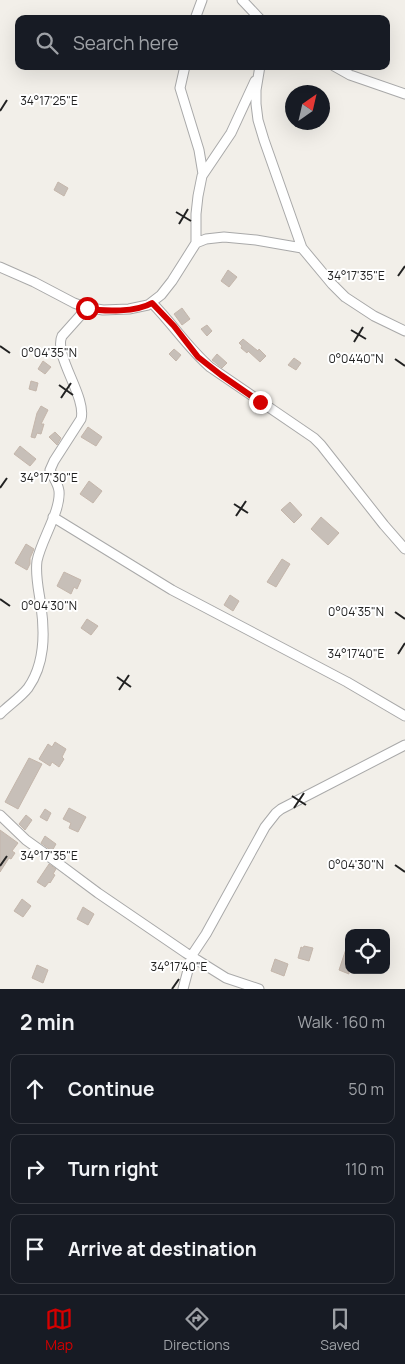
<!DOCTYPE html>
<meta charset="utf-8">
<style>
:root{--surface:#171b24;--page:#20242c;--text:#f1f3f6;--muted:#9ea1a6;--line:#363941;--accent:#d40000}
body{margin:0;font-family:Manrope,sans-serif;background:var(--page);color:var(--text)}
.controls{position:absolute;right:15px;bottom:15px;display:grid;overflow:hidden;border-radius:10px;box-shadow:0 5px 20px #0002}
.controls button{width:45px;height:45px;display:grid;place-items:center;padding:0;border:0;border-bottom:1px solid var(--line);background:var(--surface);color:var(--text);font:25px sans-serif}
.compass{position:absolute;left:285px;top:85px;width:45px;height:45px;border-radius:50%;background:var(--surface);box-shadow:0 5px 20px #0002;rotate:34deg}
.stop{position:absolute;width:15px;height:15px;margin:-11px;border:4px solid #d40000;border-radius:50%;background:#fff}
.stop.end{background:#d40000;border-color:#fff;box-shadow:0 1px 5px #0008}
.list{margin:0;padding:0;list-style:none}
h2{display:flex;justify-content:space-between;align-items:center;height:65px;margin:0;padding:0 20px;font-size:21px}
h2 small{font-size:16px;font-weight:400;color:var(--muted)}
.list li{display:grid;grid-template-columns:32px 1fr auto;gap:15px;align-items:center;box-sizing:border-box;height:70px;margin:0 10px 10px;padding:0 10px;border:1px solid var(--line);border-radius:10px}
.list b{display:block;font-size:19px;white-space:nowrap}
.list em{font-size:16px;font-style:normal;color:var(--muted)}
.icon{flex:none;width:28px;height:28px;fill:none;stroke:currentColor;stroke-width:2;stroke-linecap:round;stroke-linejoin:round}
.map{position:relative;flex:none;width:405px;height:989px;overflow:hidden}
.search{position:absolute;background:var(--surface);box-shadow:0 5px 20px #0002;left:15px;right:15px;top:15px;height:55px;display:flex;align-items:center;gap:12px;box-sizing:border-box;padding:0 18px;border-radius:10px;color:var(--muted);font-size:19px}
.sheet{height:305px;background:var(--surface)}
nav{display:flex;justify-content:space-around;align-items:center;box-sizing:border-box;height:70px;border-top:1px solid var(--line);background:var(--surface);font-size:14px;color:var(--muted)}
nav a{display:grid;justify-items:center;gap:2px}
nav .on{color:var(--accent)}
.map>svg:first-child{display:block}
.building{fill:#c7bfb8;stroke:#c4b6ab}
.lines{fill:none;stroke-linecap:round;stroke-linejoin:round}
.minor-casing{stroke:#a9a9a9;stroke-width:11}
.minor{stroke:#fff;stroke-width:9}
.route{stroke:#d40000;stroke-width:6}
.ticks{fill:none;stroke:#222;stroke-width:2}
.ticks-label{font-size:12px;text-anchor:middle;fill:#222;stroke:#fff;stroke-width:4;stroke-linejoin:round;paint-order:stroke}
</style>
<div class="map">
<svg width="405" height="989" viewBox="0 0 405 989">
<rect width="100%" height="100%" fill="#f2efe9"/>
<path class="building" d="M58,182l10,6 -4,8 -10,-6z
M228,270l9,7 -8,10 -8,-6z
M182,308l8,11 -8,6 -8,-11z
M207,325l5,6 -5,5 -6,-7z
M243,339l15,12 1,-2 7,7 -6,6 -12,-11 -1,2 -6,-5 1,-2 -3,-3z
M174,349l7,6 -5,6 -7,-7z
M217,354l10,9 -5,5 -10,-8z
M294,358l7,5 -5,7 -8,-5z
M43,361l8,6 -6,7 -7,-5z
M31,381l7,2 -2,8 -7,-2z
M41,406l7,4 -7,14h3l-3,10 -4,-1 -2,5 -4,-1 6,-24z
M88,427l14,10 -6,9 -15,-9z
M55,432l6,6 -4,7 -8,-8z
M20,446l16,13 -6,7 -16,-12z
M89,481l13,10 -9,12 -13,-9z
M290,502l12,13 -8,8 -13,-13z
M321,517l18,16 -11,12 -17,-16z
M26,544l8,5 -4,9v6l-3,6 -12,-7z
M282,559l8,5 -14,23 -9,-5z
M64,572l17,8 -4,9 -3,-2 -3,7 -14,-8z
M230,595l9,6 -6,10 -9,-6z
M87,619l11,7 -7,9 -10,-7z
M55,742l11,7 -4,8 2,2 -5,8 -7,-5 -2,4 -11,-7 9,-15 4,3z
M29,758l13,6 -24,45 -13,-7z
M69,808l17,9 -8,15 -9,-4 2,-5 -8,-4z
M45,809l6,4 -4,8 -7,-4z
M26,815l6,5 -7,10 -6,-6z
M0,830l18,13 -6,8 3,2 -4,6 -2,-1 -9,14z
M45,836l11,8 -4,7 -11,-8z
M49,864l7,5 -3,5 2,1 -5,8 -1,-1 -4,5 -8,-5z
M22,899l9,7 -8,11 -9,-6z
M83,907l11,7 -6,11 -11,-6z
M304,946l9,2 -4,13 -11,-3 3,-11 2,1z
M347,946l2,1v27l-10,-4z
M275,959l13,5 -4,12 -13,-5z
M37,965l11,5 -5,13 -11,-5z"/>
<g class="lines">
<g class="minor-casing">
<path id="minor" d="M242,0l18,19
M195,19l7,-19
M185,66l-5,22 19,62 4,24
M260,66l-4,24v14l2,16 6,20 38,108
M334,66l16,9 55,19
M196,243v-29l2,-18 4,-20 29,-43 24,-52
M0,267l34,15 40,21 11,4 18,3 26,-1 19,-4 13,-10 11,-14 24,-38 10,-4 18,-2 32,3 46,8 30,36 13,13 29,19 31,15
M152,303c20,20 36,45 58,64l104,71 7,7 63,80 21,24
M53,517l119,73 175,92 58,34
M0,714c9,-9 20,-16 28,-26 17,-24 17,-54 13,-82 -2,-15 -6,-30 -4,-45 4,-21 24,-50 22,-70 -1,-8 -6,-13 -9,-21l4,-9 27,-42c6,-22 -28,-64 -19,-83l25,-28
M0,815l26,25 21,15 51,38 88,60 40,25 33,11
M183,989l9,-34 14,-21 59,-107 11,-14 5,-4 124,-64"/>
</g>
<use href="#minor" class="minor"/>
</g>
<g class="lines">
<path class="route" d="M87,308c17,4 50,4 65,-5l22,23 24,31 23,18 39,27"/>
</g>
<path class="ticks" d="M0,111l7,-11M176,212l15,9M179,224l9,-15M398,276l7,-10M351,330l15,9M354,342l9,-15M0,346l10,7M395,359l10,7M59,385l14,10M61,398l10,-15M0,488l7,-10M234,504l14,9M236,516l10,-15M0,599l10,7M395,612l10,7M398,654l7,-11M117,677l14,10M119,690l10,-15M292,796l14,9M294,808l10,-15M395,865l10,7M0,866l7,-10M172,989l7,-10"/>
<g class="ticks-label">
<text x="49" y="105">34°17'25"E</text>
<text x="356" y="280">34°17'35"E</text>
<text x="49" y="357">0°04'35"N</text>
<text x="356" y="363">0°04'40"N</text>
<text x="49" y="482">34°17'30"E</text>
<text x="49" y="610">0°04'30"N</text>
<text x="356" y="616">0°04'35"N</text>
<text x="356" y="658">34°17'40"E</text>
<text x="49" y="860">34°17'35"E</text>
<text x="356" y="869">0°04'30"N</text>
<text x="179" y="971">34°17'40"E</text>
</g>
</svg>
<div class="controls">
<button><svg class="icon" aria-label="locate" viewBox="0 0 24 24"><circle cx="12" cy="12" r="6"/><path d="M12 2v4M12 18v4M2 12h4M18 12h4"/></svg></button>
</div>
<svg class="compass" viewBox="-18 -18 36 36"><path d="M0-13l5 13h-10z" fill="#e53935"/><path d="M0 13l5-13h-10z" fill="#9ea1a6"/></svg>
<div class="stop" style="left:87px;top:308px"></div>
<div class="stop end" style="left:260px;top:402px"></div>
<div class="search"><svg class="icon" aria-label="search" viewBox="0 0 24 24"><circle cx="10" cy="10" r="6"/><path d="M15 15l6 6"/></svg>Search here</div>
</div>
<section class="sheet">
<h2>2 min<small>Walk · 160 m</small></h2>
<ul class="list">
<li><svg class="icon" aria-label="ahead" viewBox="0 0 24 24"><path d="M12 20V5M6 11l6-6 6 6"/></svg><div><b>Continue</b></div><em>50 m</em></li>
<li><svg class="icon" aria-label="right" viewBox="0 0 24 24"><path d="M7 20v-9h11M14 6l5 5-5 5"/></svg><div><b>Turn right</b></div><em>110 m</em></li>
<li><svg class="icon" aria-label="arrive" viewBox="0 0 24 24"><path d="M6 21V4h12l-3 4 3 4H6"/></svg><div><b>Arrive at destination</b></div></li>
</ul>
</section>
<nav>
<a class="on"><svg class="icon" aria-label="map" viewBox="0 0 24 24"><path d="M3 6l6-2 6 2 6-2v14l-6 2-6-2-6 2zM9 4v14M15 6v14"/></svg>Map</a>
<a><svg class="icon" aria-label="directions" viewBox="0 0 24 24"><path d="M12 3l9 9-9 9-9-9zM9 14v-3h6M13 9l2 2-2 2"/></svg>Directions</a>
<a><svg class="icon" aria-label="saved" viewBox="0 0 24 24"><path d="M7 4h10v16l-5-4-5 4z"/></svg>Saved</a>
</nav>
